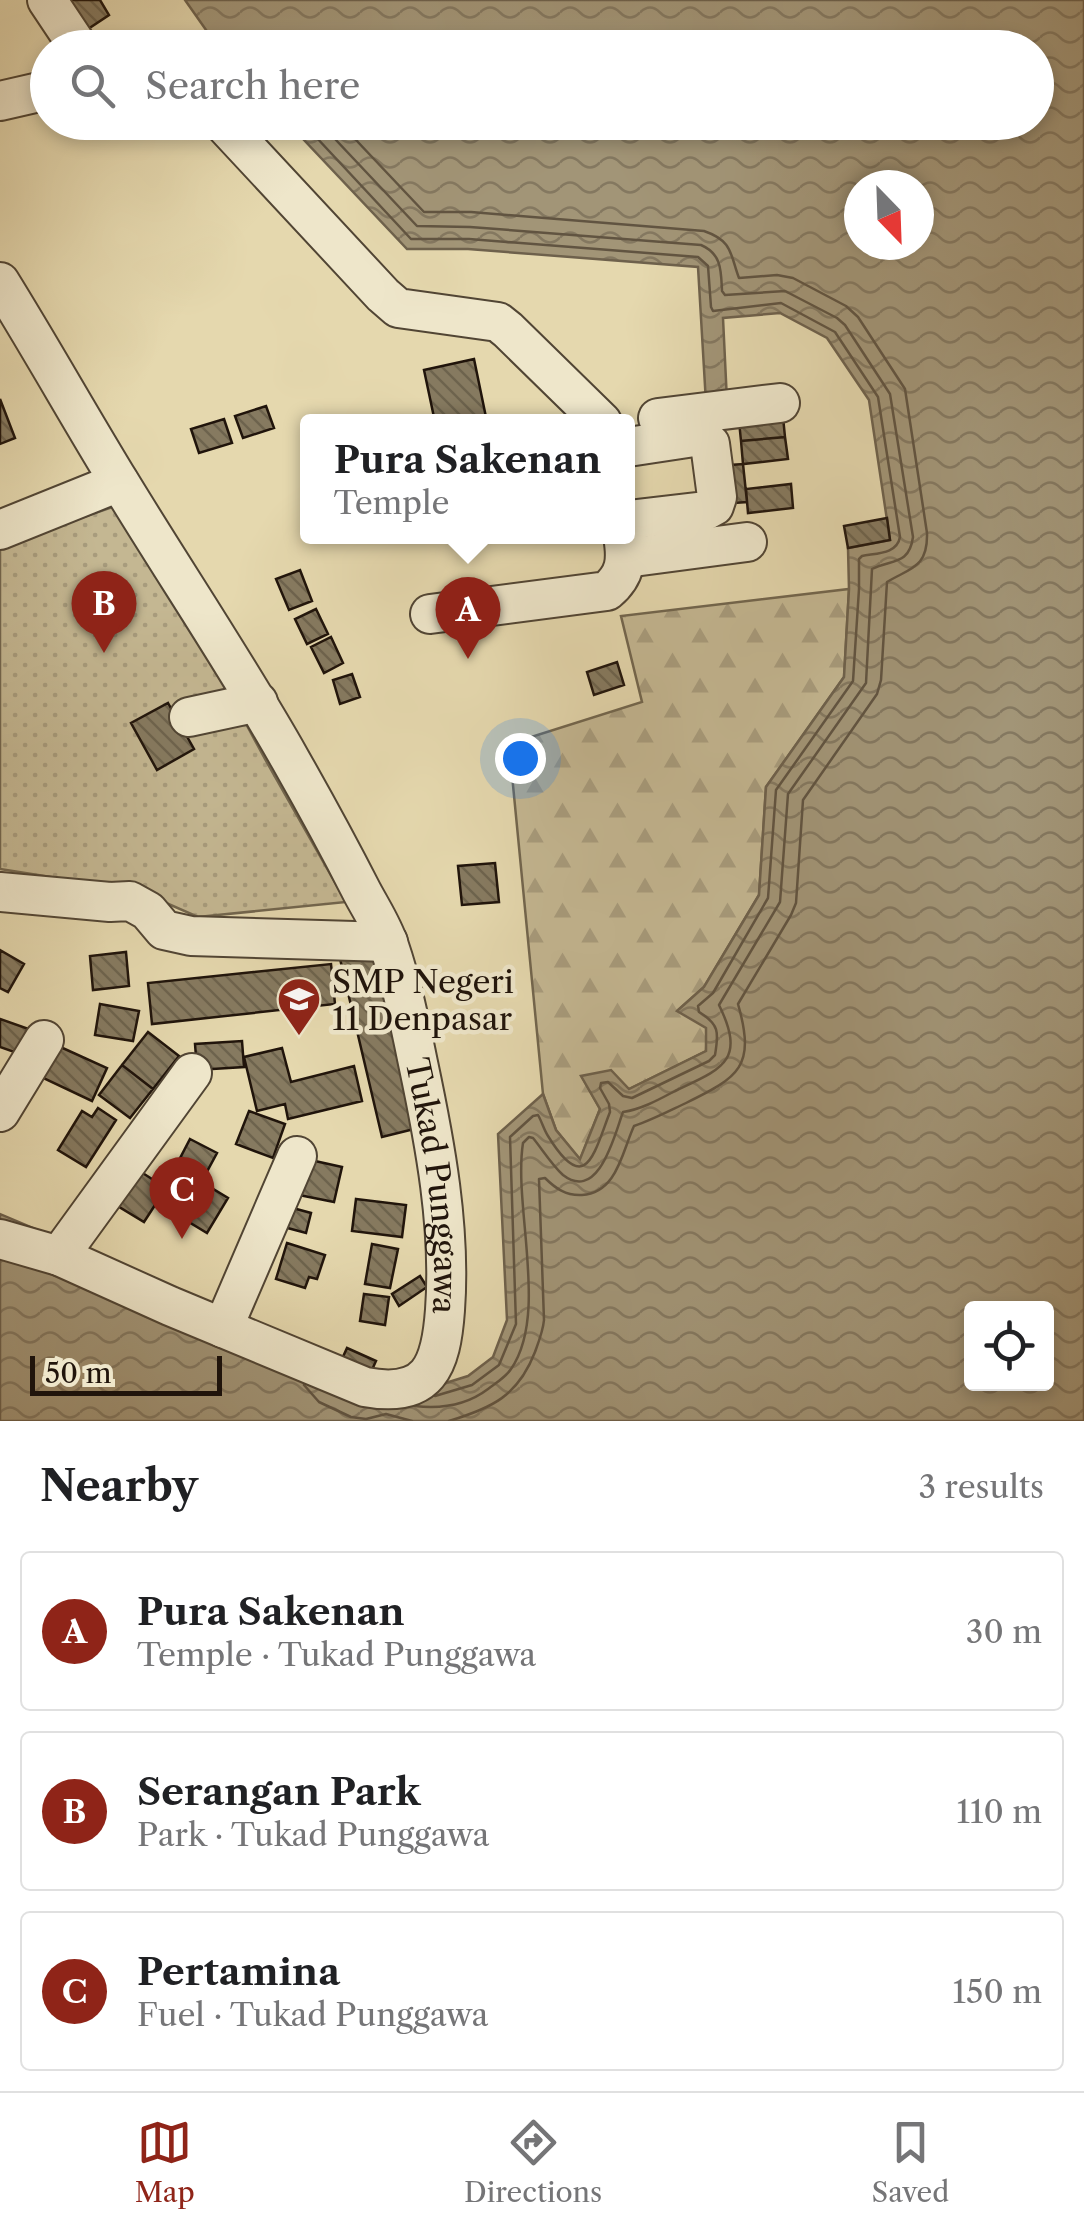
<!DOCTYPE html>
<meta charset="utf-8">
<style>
:root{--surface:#fff;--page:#f6f6f6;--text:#202124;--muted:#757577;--line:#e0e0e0;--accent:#8f2418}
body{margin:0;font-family:"Libre Caslon Text",serif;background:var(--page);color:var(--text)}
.controls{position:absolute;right:30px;bottom:30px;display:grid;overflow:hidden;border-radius:10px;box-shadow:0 5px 15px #0003}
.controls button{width:90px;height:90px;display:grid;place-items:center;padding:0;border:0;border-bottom:2px solid var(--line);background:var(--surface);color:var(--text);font:50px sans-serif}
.compass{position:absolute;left:844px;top:170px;width:90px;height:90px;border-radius:50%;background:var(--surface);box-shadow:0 5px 15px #0003;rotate:157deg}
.scale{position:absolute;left:30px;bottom:25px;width:192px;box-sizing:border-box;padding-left:10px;border:5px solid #20140b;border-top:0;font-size:28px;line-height:35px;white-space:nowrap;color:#20140b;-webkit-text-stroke:8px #eee6ca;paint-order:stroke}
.you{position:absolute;left:520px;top:758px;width:35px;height:35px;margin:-25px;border:8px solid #fff;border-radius:50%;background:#1a73e8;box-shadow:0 0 0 15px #1a73e833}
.badge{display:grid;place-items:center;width:65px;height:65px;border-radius:50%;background:var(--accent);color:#fff;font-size:32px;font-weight:700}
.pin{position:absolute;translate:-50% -82px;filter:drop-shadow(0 2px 5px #0008)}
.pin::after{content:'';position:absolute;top:52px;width:35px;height:30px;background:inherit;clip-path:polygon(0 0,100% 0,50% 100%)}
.popup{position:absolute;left:300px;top:414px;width:335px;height:130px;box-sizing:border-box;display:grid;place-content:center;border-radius:10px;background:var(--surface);filter:drop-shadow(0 2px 8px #0005);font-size:32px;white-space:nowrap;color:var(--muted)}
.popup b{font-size:38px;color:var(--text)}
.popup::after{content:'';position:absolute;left:50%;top:100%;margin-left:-20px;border:20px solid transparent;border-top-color:var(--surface)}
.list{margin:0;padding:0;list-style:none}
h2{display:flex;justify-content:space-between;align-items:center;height:130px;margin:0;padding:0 40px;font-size:42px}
h2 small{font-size:32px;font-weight:400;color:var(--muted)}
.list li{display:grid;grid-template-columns:65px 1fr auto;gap:30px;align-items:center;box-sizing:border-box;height:160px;margin:0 20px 20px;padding:0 20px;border:2px solid var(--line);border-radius:10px}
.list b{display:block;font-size:38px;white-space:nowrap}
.list p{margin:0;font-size:32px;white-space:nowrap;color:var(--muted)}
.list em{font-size:32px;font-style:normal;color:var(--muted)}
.icon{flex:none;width:55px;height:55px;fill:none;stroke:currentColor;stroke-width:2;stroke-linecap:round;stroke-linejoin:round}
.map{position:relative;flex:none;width:1084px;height:1421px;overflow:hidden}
.search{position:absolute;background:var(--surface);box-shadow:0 5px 15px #0003;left:30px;right:30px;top:30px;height:110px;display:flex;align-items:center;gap:25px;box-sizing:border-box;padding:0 35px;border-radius:55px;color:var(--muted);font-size:38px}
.sheet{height:670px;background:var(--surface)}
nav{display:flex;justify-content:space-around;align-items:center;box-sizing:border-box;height:140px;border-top:2px solid var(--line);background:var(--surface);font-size:28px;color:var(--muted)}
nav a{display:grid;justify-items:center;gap:5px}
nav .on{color:var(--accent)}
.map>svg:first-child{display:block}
.forest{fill:url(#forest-firs);stroke:#72664e;stroke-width:2.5}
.park{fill:url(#park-dots);stroke:#72664e;stroke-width:2.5}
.water{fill:url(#water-waves);stroke:#6e614c;stroke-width:2.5;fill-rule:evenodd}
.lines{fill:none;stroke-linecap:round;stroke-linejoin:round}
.shore{stroke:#615441;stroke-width:2.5}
.building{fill:url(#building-back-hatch);stroke:#20140b;stroke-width:2.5}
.minor-casing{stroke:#514534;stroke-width:42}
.minor{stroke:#eee6ca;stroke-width:38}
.labels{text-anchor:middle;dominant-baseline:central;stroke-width:9;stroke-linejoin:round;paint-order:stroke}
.poi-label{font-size:32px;fill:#20140b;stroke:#eee6ca;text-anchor:start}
.street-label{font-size:32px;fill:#20140b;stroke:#eee6ca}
</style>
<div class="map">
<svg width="1084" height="1421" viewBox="0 0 1084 1421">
<defs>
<pattern id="forest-firs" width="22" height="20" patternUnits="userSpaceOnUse" patternTransform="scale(2.5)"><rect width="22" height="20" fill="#c4b792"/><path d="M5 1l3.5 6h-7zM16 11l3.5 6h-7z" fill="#a89c7d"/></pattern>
<pattern id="park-dots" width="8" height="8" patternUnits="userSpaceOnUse" patternTransform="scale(2.5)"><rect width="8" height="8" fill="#c4b792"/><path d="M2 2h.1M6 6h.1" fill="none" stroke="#a89c7d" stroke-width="1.8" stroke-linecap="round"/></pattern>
<pattern id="water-waves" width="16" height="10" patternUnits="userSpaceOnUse" patternTransform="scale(2.5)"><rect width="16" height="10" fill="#a29577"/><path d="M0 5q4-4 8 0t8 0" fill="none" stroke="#847860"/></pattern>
<pattern id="building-back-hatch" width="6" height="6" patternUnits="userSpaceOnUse" patternTransform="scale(2.5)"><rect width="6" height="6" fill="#867a60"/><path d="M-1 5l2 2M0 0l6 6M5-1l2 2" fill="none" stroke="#6d634d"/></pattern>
</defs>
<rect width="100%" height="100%" fill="#e5d8ae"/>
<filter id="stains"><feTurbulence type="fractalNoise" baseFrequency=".002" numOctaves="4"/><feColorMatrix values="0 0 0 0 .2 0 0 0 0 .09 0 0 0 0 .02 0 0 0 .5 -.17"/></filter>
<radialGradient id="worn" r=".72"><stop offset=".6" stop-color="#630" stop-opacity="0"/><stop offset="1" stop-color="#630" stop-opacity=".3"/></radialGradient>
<path class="forest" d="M849,589l-5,88 -78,110 -7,108 -55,92 -26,23 29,18 -1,23 -77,38 -47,-12 18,32 -20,51 -24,-30 -13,-36 -34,-350 133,-42 -21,-86z"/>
<path class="park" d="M127,502l138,257 81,143 -148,15 -59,-26 -139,-22v-323z"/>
<path class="water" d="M185,0h899v1421h-1084v-207l342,145 -4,11 98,16 32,-10 25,-19 14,-37 -9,-186 45,-40 13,36 24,29 20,-50 -19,-33 30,-6 18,19 77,-38v-23l-29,-17 27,-24 55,-92 7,-108 78,-110 5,-88 -1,-41 42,-8 -21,-140 -42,-62 -47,-25 -57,5 4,83 -21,2 -8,-136 -230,-18h-61l-119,-126 748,-1v-74l-818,-1zM859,185h60v60h-60zM972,1308h74v76h-74z"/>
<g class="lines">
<path class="shore" d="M302,122l109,117h58l229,18 10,9 3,41 2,4 68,-8 54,29 43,65 22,140c-3,17 -23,16 -38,19l-3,3v30l-6,92 -77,109 -8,108 -55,95 -15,13 1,6c20,12 20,20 16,43l-6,6 -77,37 -9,-2 -15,-14 -7,1 -1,5 9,16 1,8c-16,41 -24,86 -62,24 -4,-6 -6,-14 -10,-21l-5,1 -23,21 6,187 -17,41 -27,20 -37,11
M319,122l98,104 53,1 231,18c21,9 20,26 21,46l3,4 60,-4 52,27 8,7 45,69 23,143c-4,29 -22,22 -41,32l-6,114 -78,111 -8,108 -61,103c28,57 2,64 -44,86 -17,9 -33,18 -52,21 -8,21 -24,91 -60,63 -11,-10 -21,-26 -30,-37l-4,-1 -6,6c-10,64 26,171 -12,226 -5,8 -15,14 -23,20 -21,16 -47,20 -73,17
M339,122l85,90h47l233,19c29,10 26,23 35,47l38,-3 16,3 53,28 12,11 47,72 22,144c1,35 -17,35 -40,49l-6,98 -4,14 -74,106 -7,103 -5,12 -53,89c18,63 1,73 -52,99 -17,8 -34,17 -52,23 -12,26 -17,67 -52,69 -16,1 -27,-7 -37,-17l-6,1 5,141c-1,11 -5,21 -9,32 -17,44 -43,56 -86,69
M304,1385l15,17 32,15 15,2 20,-5 26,7"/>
</g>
<path class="building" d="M63,0h37l9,15 -27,18z
M474,359l13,63h-52l-11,-52z
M0,399l15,39 -15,6z
M266,406l8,22 -31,10 -8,-22z
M783,417l2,20 -44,4 -2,-20z
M224,419l8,24 -33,10 -8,-24z
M785,437l3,22 -45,5 -2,-23z
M743,464l4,38 -13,1 -4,-38z
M791,484l2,24 -45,5 -2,-24z
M887,518l3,22 -42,8 -4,-22z
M300,570l12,31 -23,9 -13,-31z
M316,609l12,25 -21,10 -12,-25z
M331,637l12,26 -19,10 -13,-26z
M617,662l7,23 -30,10 -7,-23z
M352,674l8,23 -20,7 -7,-24z
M168,703l26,46 -37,21 -26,-47z
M495,863l4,39 -37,3 -4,-39z
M337,946l37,2 48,179 -40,10z
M0,950l24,14 -16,28 -8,-4z
M126,952l3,34 -36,4 -3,-34z
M331,964l4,40 -183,20 -4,-41z
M100,1004l39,7 -6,30 -38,-6z
M0,1019l40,14 -9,25 -31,-11z
M148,1032l31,24 -26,33 -31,-24z
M242,1041l2,26 -47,3 -2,-26z
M56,1045l51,23 -15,33 -51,-24z
M282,1048l9,34 63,-16 8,35 -74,18 -3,-15 -28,7 -13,-54z
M122,1065l31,24 -23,29 -31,-23z
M98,1108l18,12 -30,47 -28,-17 24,-39 10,6z
M249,1111l36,13 -12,34 -37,-14z
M190,1139l27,14 -13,24 -27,-13z
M306,1159l36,8 -8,35 -35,-7z
M138,1170l28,18 -22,34 -28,-17z
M205,1184l23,14 -21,35 -23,-14z
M356,1199l50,6 -4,32 -50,-6z
M289,1207l22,6 -5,20 -22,-6z
M287,1243l38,12 -8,24 -8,-2 -4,11 -29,-9z
M372,1244l26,5 -8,39 -25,-4z
M420,1276l7,11 -28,19 -7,-12z
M364,1294l25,3 -4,28 -25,-4z
M347,1348l29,13 -10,22 -29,-13z"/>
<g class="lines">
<g class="minor-casing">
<g id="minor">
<path d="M47,0l32,48"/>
<path d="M0,101l48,-11"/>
<path d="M222,122l161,173 15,13 100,14 10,8 94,92"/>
<path id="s1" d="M0,282c41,66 79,134 120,201 56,92 117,182 170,276 25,44 49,88 72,133 9,17 21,35 27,54 13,38 21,78 29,117 17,80 33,165 27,247 -4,56 -16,89 -80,77l-195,-81 -111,-50 -59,-17"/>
<path d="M658,418l122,-15"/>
<path d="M628,447l66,-10 9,1 7,6 7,53 -3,9 -9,5 -77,9"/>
<path d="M0,530l119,-48"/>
<path d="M626,558l121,-16"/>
<path d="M430,614l177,-23c19,-16 20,-31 16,-55"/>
<path d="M189,717l69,-15"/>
<path d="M0,892l110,10 20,-1 18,10 16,19 27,6 197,6"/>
<path d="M0,1112l44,-72"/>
<path d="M59,1256l133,-183"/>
<path d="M223,1328l74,-172"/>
</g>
</g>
<use href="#minor" class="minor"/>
</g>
<defs>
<g id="school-pin" transform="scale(2.25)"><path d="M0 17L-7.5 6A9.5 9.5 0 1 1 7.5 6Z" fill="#8f2418" stroke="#eee6ca"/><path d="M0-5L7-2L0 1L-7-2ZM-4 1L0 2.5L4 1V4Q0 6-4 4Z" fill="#fff"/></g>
</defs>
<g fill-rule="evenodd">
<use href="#school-pin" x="299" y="999"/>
</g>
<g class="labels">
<g class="poi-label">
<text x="332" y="981">SMP Negeri<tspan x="332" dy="37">11 Denpasar</tspan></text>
</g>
<g class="street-label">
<text stroke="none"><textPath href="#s1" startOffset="1015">Tukad Punggawa</textPath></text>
</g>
</g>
<rect width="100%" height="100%" filter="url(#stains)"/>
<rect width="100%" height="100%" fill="url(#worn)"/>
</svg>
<div class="controls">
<button><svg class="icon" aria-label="locate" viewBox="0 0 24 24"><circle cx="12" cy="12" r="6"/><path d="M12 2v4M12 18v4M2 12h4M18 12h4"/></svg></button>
</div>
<svg class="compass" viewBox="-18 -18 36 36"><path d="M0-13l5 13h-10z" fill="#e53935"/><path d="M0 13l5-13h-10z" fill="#757577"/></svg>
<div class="scale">50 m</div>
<div class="you"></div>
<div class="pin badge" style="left:468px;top:659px">A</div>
<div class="popup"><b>Pura Sakenan</b>Temple</div>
<div class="pin badge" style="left:104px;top:653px">B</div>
<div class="pin badge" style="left:182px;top:1239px">C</div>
<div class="search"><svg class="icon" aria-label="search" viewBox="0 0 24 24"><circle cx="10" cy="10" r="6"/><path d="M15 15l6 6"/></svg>Search here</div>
</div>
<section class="sheet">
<h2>Nearby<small>3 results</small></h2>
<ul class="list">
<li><span class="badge">A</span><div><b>Pura Sakenan</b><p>Temple · Tukad Punggawa</p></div><em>30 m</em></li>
<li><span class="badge">B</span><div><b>Serangan Park</b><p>Park · Tukad Punggawa</p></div><em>110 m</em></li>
<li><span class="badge">C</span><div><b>Pertamina</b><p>Fuel · Tukad Punggawa</p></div><em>150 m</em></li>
</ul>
</section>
<nav>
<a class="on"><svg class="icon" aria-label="map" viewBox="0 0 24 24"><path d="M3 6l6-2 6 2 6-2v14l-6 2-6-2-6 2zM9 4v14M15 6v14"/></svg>Map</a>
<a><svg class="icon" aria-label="directions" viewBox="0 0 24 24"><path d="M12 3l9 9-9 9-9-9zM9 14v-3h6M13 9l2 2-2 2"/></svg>Directions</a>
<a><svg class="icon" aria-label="saved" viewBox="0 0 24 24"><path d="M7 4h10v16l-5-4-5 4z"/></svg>Saved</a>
</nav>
